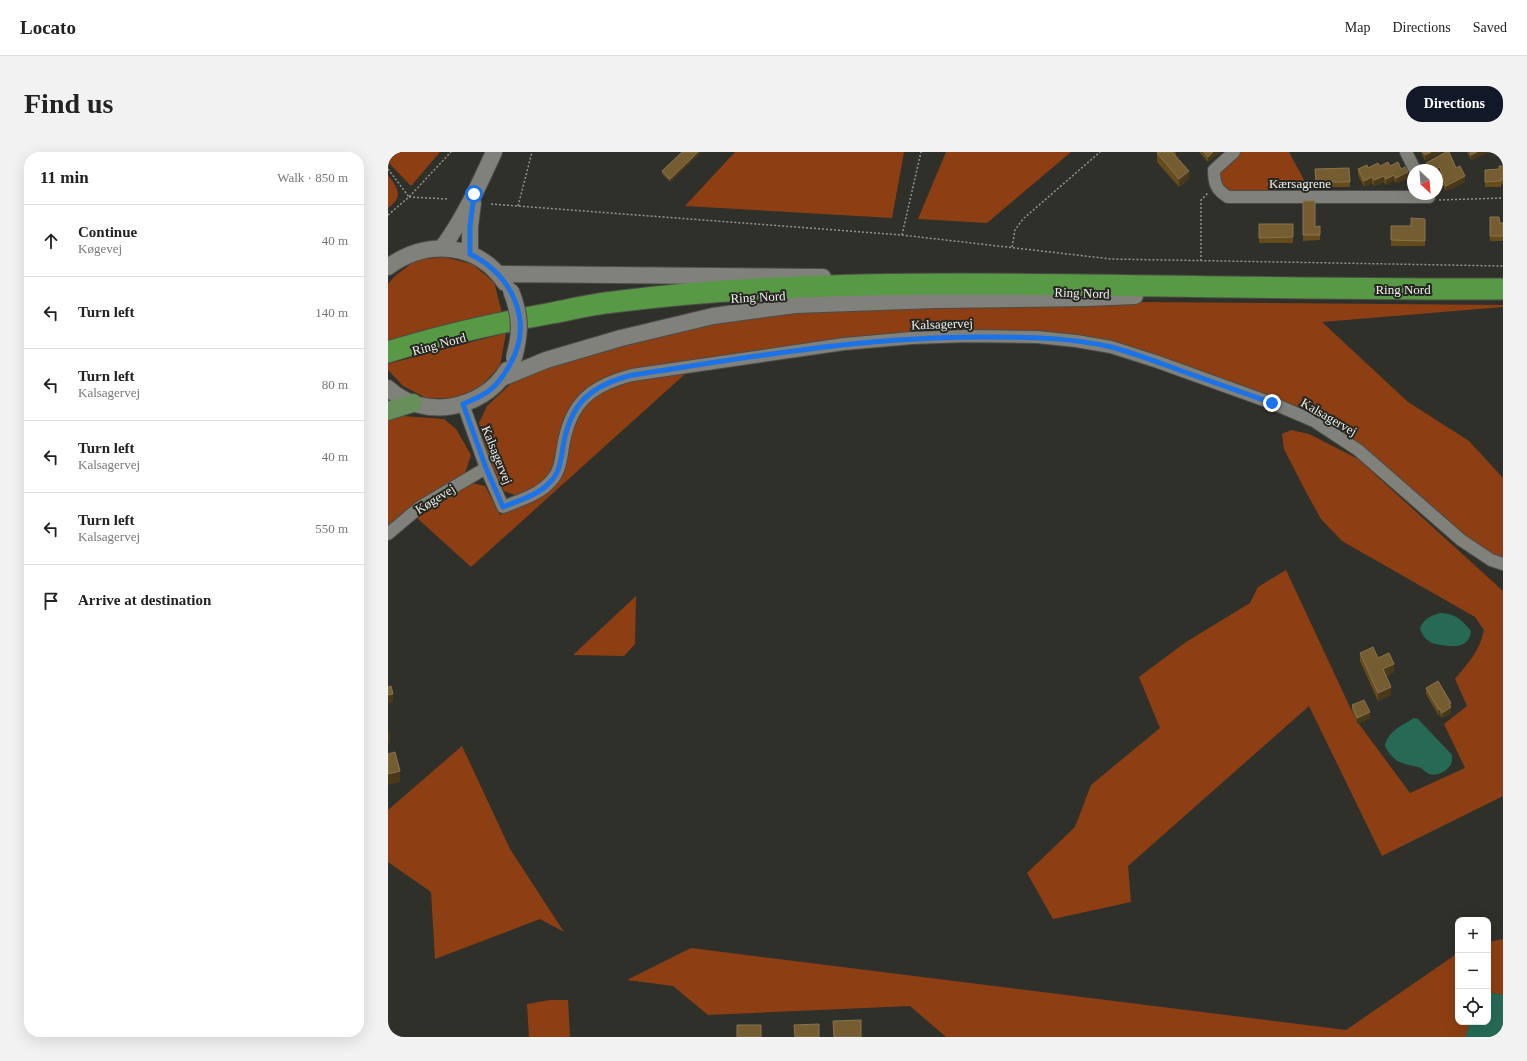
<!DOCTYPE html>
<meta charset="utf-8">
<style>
:root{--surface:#fff;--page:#f2f2f2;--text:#222;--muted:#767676;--line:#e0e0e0;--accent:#111827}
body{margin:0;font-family:Georgia,serif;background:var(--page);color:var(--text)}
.controls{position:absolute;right:12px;bottom:12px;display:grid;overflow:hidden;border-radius:8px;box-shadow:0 4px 16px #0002}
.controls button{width:36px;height:36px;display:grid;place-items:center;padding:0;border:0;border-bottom:1px solid var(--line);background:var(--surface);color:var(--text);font:20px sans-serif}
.compass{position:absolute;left:1019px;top:12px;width:36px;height:36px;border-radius:50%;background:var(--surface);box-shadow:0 4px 16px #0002;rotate:154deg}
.stop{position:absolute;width:12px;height:12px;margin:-9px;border:3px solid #1a73e8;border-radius:50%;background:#fff}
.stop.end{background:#1a73e8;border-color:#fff;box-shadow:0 1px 4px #0008}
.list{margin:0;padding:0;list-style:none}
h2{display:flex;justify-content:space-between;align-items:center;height:52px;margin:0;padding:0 16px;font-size:17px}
h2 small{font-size:13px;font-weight:400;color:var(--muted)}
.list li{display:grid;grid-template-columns:26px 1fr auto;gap:12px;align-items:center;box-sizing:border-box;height:72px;padding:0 16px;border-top:1px solid var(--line)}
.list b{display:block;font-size:15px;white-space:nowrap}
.list p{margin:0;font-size:13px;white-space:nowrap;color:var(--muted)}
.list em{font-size:13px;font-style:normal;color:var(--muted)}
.icon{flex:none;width:22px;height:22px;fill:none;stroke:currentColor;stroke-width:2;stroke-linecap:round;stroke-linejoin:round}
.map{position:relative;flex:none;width:1115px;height:885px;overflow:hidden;border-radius:16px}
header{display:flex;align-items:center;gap:24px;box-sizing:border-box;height:56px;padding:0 20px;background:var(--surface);border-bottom:1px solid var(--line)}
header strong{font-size:19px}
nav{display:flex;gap:22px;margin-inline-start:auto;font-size:14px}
.intro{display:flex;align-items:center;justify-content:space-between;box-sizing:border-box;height:96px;padding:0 24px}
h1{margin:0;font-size:28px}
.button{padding:10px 18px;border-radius:16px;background:var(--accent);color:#fff;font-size:14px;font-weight:700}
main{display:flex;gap:24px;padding:0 24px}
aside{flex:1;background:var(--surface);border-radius:16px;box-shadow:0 4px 16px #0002}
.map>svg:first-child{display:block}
.green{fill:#8d3f13}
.water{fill:#266a56}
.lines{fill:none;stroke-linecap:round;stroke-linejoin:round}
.street-casing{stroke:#4b4b47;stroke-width:14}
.secondary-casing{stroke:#4b4b47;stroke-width:18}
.primary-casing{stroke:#4b4b47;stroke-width:20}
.highway-casing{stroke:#4b4b47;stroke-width:23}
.path{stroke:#949490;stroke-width:1.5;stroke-dasharray:2 2;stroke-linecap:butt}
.street{stroke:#80817b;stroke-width:12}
.secondary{stroke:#80817b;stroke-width:16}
.primary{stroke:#678f5a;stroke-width:18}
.highway{stroke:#579944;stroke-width:21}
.secondary-bridge-casing{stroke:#4b4b47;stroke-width:18;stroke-linecap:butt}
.secondary-bridge{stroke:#80817b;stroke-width:16}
.wall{fill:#664b1b}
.shaded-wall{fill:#4a3918}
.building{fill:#755d31;stroke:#88744e}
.route{stroke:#1a73e8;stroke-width:5}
.labels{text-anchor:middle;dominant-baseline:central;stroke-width:4;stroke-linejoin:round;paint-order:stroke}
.street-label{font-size:13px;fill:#eeeeeb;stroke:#262621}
</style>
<header>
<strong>Locato</strong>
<nav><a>Map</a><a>Directions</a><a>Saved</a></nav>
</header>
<div class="intro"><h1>Find us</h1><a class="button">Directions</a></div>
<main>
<aside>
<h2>11 min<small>Walk · 850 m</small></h2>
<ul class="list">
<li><svg class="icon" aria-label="ahead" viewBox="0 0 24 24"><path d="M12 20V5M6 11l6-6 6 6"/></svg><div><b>Continue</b><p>Køgevej</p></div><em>40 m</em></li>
<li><svg class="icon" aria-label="left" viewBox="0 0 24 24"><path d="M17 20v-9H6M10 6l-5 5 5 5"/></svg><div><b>Turn left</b></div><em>140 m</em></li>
<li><svg class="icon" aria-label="left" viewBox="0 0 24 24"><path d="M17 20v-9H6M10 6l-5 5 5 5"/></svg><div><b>Turn left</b><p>Kalsagervej</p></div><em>80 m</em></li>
<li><svg class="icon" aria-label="left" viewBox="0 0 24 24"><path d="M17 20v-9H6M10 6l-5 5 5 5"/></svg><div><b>Turn left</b><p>Kalsagervej</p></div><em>40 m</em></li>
<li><svg class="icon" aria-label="left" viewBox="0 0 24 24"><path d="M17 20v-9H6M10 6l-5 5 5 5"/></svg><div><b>Turn left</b><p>Kalsagervej</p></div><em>550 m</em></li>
<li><svg class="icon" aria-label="arrive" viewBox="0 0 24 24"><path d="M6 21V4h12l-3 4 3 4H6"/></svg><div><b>Arrive at destination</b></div></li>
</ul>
</aside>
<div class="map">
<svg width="1115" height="885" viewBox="0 0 1115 885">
<rect width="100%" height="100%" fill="#30302b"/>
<path class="green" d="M0,0h52l-29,34 -23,-24z
M347,0h169l-12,66 -207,-12z
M558,0h125l-84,71 -69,-4z
M853,0h48l21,39 -80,3 -8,-5 -3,-17z
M0,23c10,14 16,21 0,33z
M56,105l28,7 22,18 8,31 -114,31v-60l7,-8 21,-16z
M748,150l367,3v2l-181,15 86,80 61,39 34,37v82l-42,-23 -148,-121 -203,-74 -75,-10 -194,6 -209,31 -51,26 -26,72 -16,19 -21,10 -14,-5 -16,-35 -9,-33 8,-17 32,-30 28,-12 168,-43 84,-12z
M118,181l-6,33 -20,21 -24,11h-30l-23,-12 -15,-16v-6z
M297,222l-214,193 -54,-49 55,-35 13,3 15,29 42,-20 33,-77 13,-17 13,-10 30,-13z
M15,264l41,3 12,10 15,26 -6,18 -32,19 -45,34v-106z
M903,278l18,4 49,25 145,132v205l-121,60 -73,-150 -181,160 3,36 -78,17 -26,-46 48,-46 16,-42 69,-57 -21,-51 47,-35 64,-39 8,-16 28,-17 70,150 54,73 55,-25 -21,-44 23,-18 -12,-27c13,-16 25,-28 29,-49l-9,-13 -133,-76 -21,-22 -16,-29 -21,-41 -2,-15z
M248,444l-1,48 -11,12 -51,-1z
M74,594l48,103 54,83 -24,-13 -105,40 -4,-67 -43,-30v-52z
M1115,787v56l-15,-3v-50z
M303,796l655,82 112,-77v69h12l-5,15h-519l-36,-31 -202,9 -35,-29 -46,-6z
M162,848h18l2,37h-41l-2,-33z"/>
<path class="water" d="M1052,461c16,1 21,6 31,18 -2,17 -16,16 -30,14 -4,-1 -9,-1 -12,-4 -5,-3 -7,-7 -9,-13 4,-9 10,-12 20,-15z
M1026,566l4,1 34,36c0,3 0,7 -1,9 -3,7 -15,13 -22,10 -4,-2 -6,-6 -11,-7 -17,-4 -24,-4 -33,-21 3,-15 16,-20 29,-28z
M1100,840l15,3v42h-38l5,-15h18z"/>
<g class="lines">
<g class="street-casing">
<path id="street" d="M846,0l-20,18c0,13 2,20 14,27h201l-1,-3
M1018,0l9,18
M75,252l23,64 17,39c17,-7 36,-12 48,-26 9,-9 10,-22 12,-34 7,-44 27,-61 69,-72l212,-31 68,-6 56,-2 69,1 39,4 35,6 44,14 117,42 42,18 44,29 103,90 30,20 12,4
M0,382l32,-27 66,-39"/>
</g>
<g class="secondary-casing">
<path id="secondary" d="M54,96c22,-30 37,-63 52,-96
M82,101v-26l3,-24
M0,115c39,-28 89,-25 117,16
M111,122l324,3
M114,226l44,-18 75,-22 92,-22 82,-11 140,-5 153,-2 47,-2
M0,236c35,33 95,22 119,-18"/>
</g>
<g class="primary-casing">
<path id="primary" d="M0,259l25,-8"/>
</g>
<g class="highway-casing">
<path id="highway" d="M0,200c54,-17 109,-29 164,-39 21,-4 41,-9 61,-11 157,-20 315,-19 473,-17 139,2 278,4 417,4"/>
</g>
<path class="path" d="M0,17l21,28
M21,45l39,2
M1051,48l64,-2
M103,52l411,31 209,24 392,7
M130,54l14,-54
M0,63l21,-18 42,-45
M514,83l19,-83
M624,95l3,-17 8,-11 77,-67
M813,109v-61l7,-7"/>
<use href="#street" class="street"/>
<use href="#secondary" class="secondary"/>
<use href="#primary" class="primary"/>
<use href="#highway" class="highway"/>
<g class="secondary-bridge-casing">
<path id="secondary-bridge" d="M123,139c10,25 10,41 3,67"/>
</g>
<use href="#secondary-bridge" class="secondary-bridge"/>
</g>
<path class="wall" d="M313,0l-31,30 -8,-8v-3z
M788,0v4l13,23 -10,8 -22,-25v-9z
M811,0h20v1l-11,9z
M1033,0h21l-17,9z
M1079,0h21l-17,8z
M1038,11l30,5 9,14 -19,9 -5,-10v-5l-1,-3 -3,-3h-10l-1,-2z
M992,14h10l11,3 7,9 -12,5 -2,-3 -8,5 -2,-3 -10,4 -2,-3 -8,4 -6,-12v-6z
M1115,14v18l-2,1v2h-16v-17l14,-1z
M961,16l1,19h-34l-1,-18z
M915,49l12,26 5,-1v14l-17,1z
M1102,65l10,6h3v18h-13z
M1037,67v27h-34v-20h20z
M871,72h34v19h-34z
M972,501l18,5 16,14 -8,4 5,19 -13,6 -18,-40z
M1038,536l25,15v10l-9,5 -2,-3 -1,1 -13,-22z
M964,553l18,13 -13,6 -5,-13z"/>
<path class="shaded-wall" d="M310,0h3l-31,30v-3z
M825,0h6v1l-11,9v-5z
M1043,0h11l-17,9v-6z
M1089,0h11l-17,8v-5z
M1052,15v6l-3,1v-4h-3z
M801,19v8l-10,8v-8z
M1020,20v6l-12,5v-5z
M1006,23v5l-8,5v-6z
M996,24v6l-10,4v-6z
M1077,24v6l-19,9v-5z
M984,25v6l-8,4v-6z
M1006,512v8l-11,5v-8z
M1003,535v8l-13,6v-8z
M5,542v8l-5,1v-8z
M1063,551v10l-9,5v-5l7,-9z
M1052,557v6l-1,1v-6z
M982,560v6l-13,6v-6z
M0,580h2v11h-2z
M12,619v11l-12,3v-11z"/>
<path class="building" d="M294,0h16l-28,27 -8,-8z
M771,0h13l17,19 -10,8 -22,-26z
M816,0h9l-5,5z
M1035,0h8l-6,3z
M1058,0h3l7,16 4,-2 5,10 -19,10 -5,-10 2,-1 -3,-8 -6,3h-4l-4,-7z
M1082,0h7l-6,3z
M1000,10l2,4 8,-4 3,7 4,-2 3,5 -12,6 -2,-3 -8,4 -2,-3 -10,4 -2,-3 -8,4 -6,-12 9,-4 1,3 10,-5 2,3z
M1111,14h4v13h-2v2l-16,1v-12l14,-1z
M961,16l1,14h-34l-1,-13z
M915,49h12v26l5,-1v9h-17z
M1102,65h9l1,6h3v13h-13z
M1023,66l14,1v22l-34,-1v-14h20z
M871,72h34v13l-34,1z
M985,495l5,11 11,-5 5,11 -11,5 8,18 -13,6 -18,-40z
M1050,529l13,22 -2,1 2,3 -9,6 -2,-4 -1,1 -13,-22z
M3,534l2,8 -5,1v-8z
M976,548l6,12 -13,6 -5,-13z
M7,600l5,19 -12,3v-20z
M473,868v17h-27l-1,-16z
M431,872v13h-24l-1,-12z
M349,873h24v12h-24z"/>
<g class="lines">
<path class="route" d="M86,42l-4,33v27c43,21 65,69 39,112 -5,9 -11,18 -19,24 -9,7 -18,10 -27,14l23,64 17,39c17,-7 36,-12 48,-26 9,-9 10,-22 12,-34 7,-44 27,-61 69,-72 120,-18 240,-40 361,-38 39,0 79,1 118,10 23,6 46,15 68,23 31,11 62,22 93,33"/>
</g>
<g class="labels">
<g class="street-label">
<text x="912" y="31">Kærsagrene</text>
<text x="1015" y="137">Ring Nord</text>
<text transform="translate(694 141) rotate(2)">Ring Nord</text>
<text transform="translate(370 145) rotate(-3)">Ring Nord</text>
<text transform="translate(554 172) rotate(-2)">Kalsagervej</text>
<text transform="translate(51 192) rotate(-15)">Ring Nord</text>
<text transform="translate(941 265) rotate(30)">Kalsagervej</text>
<text transform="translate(109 303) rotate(68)">Kalsagervej</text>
<text transform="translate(47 347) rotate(-32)">Køgevej</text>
</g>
</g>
</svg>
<div class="controls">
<button>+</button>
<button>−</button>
<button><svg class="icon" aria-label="locate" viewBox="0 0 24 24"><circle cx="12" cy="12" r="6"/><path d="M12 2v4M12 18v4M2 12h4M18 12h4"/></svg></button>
</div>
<svg class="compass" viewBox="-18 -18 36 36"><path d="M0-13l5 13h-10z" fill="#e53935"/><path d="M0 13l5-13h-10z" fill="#767676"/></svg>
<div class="stop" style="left:86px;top:42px"></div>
<div class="stop end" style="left:884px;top:251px"></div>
</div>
</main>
